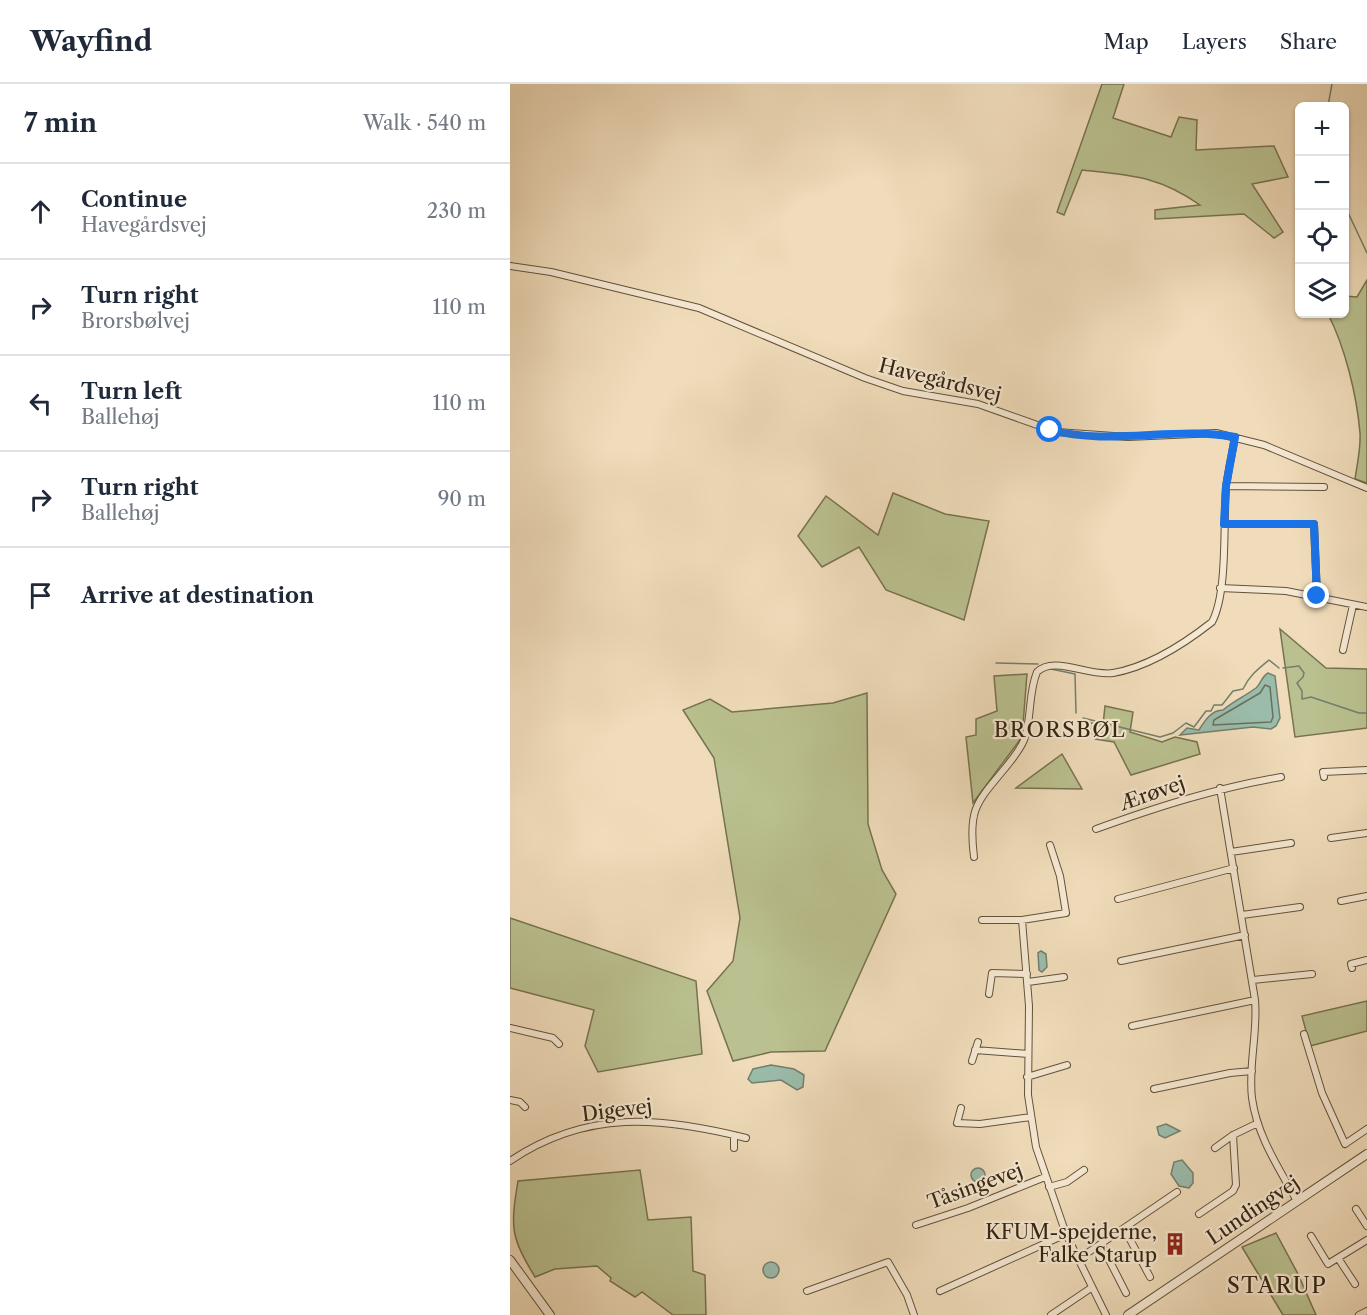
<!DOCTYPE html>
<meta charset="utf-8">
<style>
:root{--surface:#fff;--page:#f6f6f7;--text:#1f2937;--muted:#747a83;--line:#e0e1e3}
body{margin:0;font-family:"Libre Caslon Text",serif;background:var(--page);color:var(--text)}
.controls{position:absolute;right:18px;top:18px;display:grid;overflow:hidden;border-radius:9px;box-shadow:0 2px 4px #0004}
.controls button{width:54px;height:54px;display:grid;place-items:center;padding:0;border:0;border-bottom:2px solid var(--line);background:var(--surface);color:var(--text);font:30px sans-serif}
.stop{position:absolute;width:18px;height:18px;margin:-14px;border:4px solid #1a73e8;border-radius:50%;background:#fff}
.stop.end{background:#1a73e8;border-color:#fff;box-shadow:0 2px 6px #0008}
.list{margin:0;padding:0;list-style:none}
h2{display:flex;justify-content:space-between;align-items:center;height:78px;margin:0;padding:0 24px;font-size:26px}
h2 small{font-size:20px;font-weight:400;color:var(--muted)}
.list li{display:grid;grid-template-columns:39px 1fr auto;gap:18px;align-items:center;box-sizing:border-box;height:96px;padding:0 24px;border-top:2px solid var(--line)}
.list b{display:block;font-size:22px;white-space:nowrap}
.list p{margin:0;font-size:20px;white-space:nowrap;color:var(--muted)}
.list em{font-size:20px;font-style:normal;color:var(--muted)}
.icon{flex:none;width:33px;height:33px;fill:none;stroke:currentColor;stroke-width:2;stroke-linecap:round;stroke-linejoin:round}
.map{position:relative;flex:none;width:857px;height:1231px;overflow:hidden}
header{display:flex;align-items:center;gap:36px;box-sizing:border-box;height:84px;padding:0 30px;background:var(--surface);border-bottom:2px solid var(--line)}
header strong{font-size:28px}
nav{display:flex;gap:33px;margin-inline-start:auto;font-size:21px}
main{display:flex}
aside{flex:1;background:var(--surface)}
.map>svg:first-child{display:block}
.green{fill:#bac08f;stroke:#777250;stroke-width:1.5}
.water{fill:#9bbcab;stroke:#727f6d;stroke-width:1.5}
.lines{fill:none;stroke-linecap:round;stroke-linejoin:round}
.shore{stroke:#68705e;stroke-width:1.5}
.stream{stroke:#727f6d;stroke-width:1.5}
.minor-casing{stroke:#63523a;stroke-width:8}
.tertiary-casing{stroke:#63523a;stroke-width:10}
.minor{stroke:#f5e8d2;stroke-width:6}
.tertiary{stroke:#f5e8d2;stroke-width:8}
.route{stroke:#1a73e8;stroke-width:8}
.labels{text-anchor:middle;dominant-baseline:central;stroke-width:4.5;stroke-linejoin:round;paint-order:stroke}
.street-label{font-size:20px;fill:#342410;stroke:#f5e8d2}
.poi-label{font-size:20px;fill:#342410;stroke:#f5e8d2;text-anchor:end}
.neighbourhood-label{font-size:21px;letter-spacing:1.5px;fill:#342410;stroke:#f5e8d2}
.quarter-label{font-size:22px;letter-spacing:1.5px;fill:#342410;stroke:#f5e8d2}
</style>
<header>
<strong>Wayfind</strong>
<nav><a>Map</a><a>Layers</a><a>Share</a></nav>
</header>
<main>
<aside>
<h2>7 min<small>Walk · 540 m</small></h2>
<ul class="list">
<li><svg class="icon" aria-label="ahead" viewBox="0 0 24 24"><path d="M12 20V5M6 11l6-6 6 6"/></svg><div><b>Continue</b><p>Havegårdsvej</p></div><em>230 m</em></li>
<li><svg class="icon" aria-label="right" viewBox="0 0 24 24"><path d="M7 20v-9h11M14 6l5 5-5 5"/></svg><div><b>Turn right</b><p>Brorsbølvej</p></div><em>110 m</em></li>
<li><svg class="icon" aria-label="left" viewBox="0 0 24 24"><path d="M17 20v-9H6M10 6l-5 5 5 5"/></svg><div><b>Turn left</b><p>Ballehøj</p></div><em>110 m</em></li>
<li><svg class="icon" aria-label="right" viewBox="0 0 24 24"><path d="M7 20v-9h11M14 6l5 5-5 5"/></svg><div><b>Turn right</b><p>Ballehøj</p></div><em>90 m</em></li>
<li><svg class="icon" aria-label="arrive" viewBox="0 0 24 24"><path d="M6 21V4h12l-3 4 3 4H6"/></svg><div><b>Arrive at destination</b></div></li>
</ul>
</aside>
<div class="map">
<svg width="857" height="1231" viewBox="0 0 857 1231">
<rect width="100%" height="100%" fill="#f0dcba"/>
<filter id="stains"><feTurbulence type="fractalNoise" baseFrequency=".00333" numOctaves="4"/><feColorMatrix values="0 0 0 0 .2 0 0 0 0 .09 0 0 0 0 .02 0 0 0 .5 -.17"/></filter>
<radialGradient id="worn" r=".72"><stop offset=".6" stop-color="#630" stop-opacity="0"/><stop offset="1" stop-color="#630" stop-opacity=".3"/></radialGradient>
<path class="green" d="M592,0h22l-11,34 58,19 8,-20 18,3 -1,30 78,-4 14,31 -36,7 31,48 -9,6 -30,-24 -89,5v-9l45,-5c-41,-29 -69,-30 -118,-35l-18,45 -7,-3z
M857,196v203l-12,-4c2,-14 6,-31 5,-46 -3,-37 -15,-86 -32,-119h16l1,-18 12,1z
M383,409l52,21 44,7 -25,99 -78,-30 -27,-43 -37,20 -24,-31 28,-40 52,39z
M770,545l46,39 41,1v59l-72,9z
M517,590l-5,63 -49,66 -7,-66 10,-2v-16l21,-8 -3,-35z
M357,609l1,131 14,46 14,24 -71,157 -54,1 -38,9 -26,-70 26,-30 7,-43 -26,-160 -31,-48 27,-11 22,13 101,-9z
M595,622l28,6 -3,20 32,10 13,-5 22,5 3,12 -69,21 -17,-33 -19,-3 -9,-17 17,3z
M552,670l20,35 -66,-1z
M0,834l186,63 6,73 -104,18 -13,-26 9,-36 -84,-22z
M857,917v30l-57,15 -8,-30z
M130,1086l8,50 43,-3 2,54 12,4 1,40h-33l-31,-23 -7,5 -25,-16 1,-3 -14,-12 -42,3 -20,8c-24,-40 -25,-48 -17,-96z
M766,1149l22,41 18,41h-33l-41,-68z"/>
<path class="water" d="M758,589l7,3 5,42 -4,8 -5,3 -18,-2 -73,8 7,-7 12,2c6,-10 13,-20 24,-20 11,-9 22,-14 33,-22 5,-4 5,-11 12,-15z
M531,867l5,3 1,13 -5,5 -3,-2 -1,-17z
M261,981l23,4 10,6 -1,12 -6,3 -16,-10 -29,3 -4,-4 5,-10z
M656,1040l14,7 -15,7 -6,-3 -2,-8z
M672,1076l11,13v10l-4,5 -10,-2 -8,-12 3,-12z
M461 1091a7 7 0 1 1 14 0a7 7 0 1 1-14 0Z
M253 1186a8 8 0 1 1 16 0a8 8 0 1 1-16 0Z"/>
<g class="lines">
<path class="shore" d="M755,601l5,2 3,30 -2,5 -58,3 1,-5 46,-27z"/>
<path class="stream" d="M818,22l4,-22
M834,120l23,49
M486,579l42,1
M773,584l16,-2 5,7 -1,4 -6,6 5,8v8l9,-2 48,16h8
M541,585l24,5 1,39
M573,634l77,19 13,-4 13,-10 8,4 12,-16h5l3,-6h8l11,-14 10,-2c6,-13 15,-20 26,-29l10,8"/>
<g class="minor-casing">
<path id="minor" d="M0,182l41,6 148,36 166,70 38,13 75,13 79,28 71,5 88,-4 48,12 103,43
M716,402l98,1
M714,440h90l3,72
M710,504l66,3 81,16
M833,566l10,-45
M814,693l-1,-5 44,-2
M710,704l35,212c3,33 -7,66 -3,98 5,38 27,70 45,103
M586,745c61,-22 120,-41 185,-52
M821,754l36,-5
M721,768l60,-9
M464,773c-6,-48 2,-54 32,-90 7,-9 14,-17 18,-27 8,-21 4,-47 13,-68 17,-17 52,5 76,1 35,-6 71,-29 99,-51 16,-30 11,-98 14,-134 2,-17 6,-34 9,-51
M608,815l116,-31
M831,817l26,-5
M732,831l58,-8
M472,836h40l44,-7 -6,-37 -10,-31
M512,836l7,86 -1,89 8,52 30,87 40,81
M611,877l124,-26
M842,884l-1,-4 16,-4
M743,896l59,-6
M518,898l36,-5
M479,910l3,-21 35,1
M622,942l123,-26
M0,944l43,10 6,6
M794,950l18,59 23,51 22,-15
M465,966l53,4
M462,977l6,-19
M517,993l40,-12
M644,1005l76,-16 22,-2
M0,1016l10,2 5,5
M451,1024l-4,15 23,1 51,-7
M224,1051v13
M705,1064l18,-13 25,-12
M0,1077c77,-52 151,-44 236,-23
M539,1103l18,-5 17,-12
M846,1125l11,17
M689,1130l34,-23 3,-6 -3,-50
M406,1141l52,-17 77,-31
M614,1144l26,49
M801,1152l17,28 39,-24
M591,1160l25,49
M828,1174l17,26
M567,1176l100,-68
M297,1207l81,-29 19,33 7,20
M430,1207l126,-57
M541,1231l40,-27
M849,1231l8,-4"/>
</g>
<g class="tertiary-casing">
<path id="tertiary" d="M0,1176l40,55
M618,1231l239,-161"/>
</g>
<use href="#minor" class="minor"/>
<use href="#tertiary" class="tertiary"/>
</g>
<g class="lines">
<path class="route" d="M540,346c61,16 124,-4 185,7l-9,49 -2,38h90l3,72"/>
</g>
<defs>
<g id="building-bare" transform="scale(1.8)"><path d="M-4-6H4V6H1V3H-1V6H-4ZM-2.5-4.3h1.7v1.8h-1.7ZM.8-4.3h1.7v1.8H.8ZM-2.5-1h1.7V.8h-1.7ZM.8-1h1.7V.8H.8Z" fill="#8f2418" stroke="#f5e8d2" stroke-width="2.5" paint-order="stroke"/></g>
</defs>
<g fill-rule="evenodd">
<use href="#building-bare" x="665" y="1160"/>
</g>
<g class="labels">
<g class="street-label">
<text transform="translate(430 296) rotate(14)">Havegårdsvej</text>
<text transform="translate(642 709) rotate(-19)">Ærøvej</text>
<text transform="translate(107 1026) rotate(-7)">Digevej</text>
<text transform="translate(465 1102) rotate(-20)">Tåsingevej</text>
<text transform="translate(743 1126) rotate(-34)">Lundingvej</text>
</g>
<g class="poi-label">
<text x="647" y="1148">KFUM-spejderne,<tspan x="647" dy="23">Falke Starup</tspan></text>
</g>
<g class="neighbourhood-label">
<text x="550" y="645">BRORSBØL</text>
</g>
<g class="quarter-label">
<text x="767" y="1201">STARUP</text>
</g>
</g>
<rect width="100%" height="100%" filter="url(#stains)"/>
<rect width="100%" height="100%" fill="url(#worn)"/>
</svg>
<div class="controls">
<button>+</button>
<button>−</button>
<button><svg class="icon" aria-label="locate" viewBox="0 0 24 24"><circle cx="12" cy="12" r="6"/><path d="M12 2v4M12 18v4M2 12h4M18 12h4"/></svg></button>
<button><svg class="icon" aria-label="layers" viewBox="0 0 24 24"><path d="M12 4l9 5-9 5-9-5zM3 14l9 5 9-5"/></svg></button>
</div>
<div class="stop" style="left:540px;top:346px"></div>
<div class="stop end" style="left:807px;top:512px"></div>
</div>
</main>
